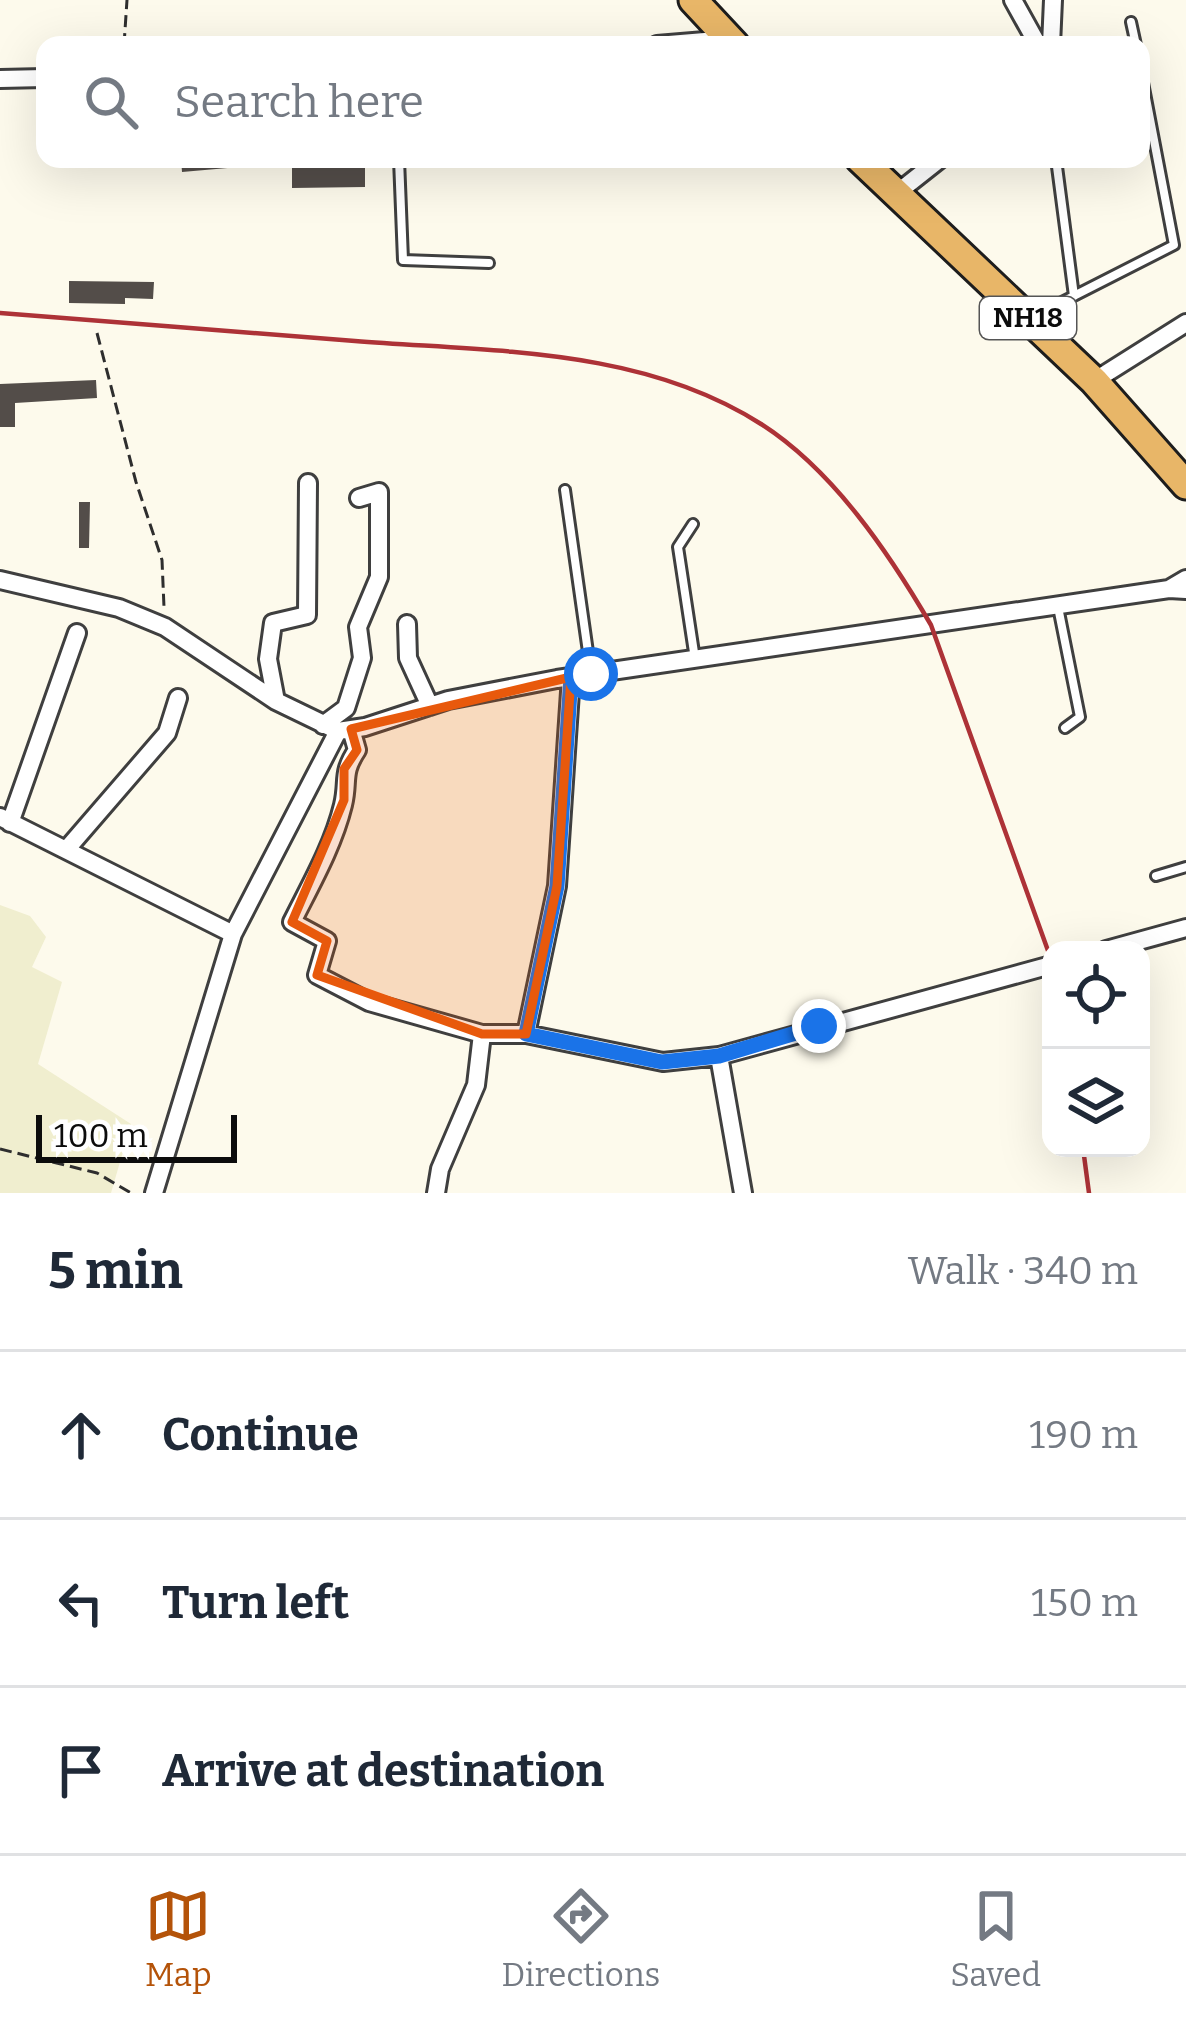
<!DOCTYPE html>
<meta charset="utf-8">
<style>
:root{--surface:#fff;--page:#f2f2f3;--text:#1f2937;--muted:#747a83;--line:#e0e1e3;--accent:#b45309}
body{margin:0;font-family:Bitter,serif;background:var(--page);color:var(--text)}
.controls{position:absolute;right:36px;bottom:36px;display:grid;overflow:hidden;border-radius:24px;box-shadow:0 12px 48px #0002}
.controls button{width:108px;height:108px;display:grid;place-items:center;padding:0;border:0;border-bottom:3px solid var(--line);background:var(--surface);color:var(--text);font:60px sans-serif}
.scale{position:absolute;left:36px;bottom:30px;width:201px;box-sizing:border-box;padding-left:12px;border:6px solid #0c0c0c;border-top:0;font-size:33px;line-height:42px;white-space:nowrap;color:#0c0c0c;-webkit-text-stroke:9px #fff;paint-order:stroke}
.stop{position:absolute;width:36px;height:36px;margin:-27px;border:9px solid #1a73e8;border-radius:50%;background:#fff}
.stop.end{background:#1a73e8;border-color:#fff;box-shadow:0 3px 12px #0008}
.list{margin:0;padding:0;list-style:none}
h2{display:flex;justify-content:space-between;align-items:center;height:156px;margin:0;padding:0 48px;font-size:51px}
h2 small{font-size:39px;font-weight:400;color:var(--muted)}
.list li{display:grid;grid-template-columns:78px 1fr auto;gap:36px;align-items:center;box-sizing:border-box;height:168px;padding:0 48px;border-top:3px solid var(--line)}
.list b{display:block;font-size:45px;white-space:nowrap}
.list em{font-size:39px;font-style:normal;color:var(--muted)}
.icon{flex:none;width:66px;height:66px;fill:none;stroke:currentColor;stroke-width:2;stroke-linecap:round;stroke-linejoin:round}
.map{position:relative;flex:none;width:1186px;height:1193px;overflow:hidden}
.search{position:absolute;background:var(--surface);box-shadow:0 12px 48px #0002;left:36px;right:36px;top:36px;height:132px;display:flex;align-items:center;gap:30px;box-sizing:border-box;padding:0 42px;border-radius:24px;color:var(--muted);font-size:45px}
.sheet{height:660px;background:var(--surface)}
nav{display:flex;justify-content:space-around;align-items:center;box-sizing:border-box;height:168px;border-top:3px solid var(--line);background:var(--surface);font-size:33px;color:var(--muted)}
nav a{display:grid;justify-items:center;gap:6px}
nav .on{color:var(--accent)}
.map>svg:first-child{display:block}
.farmland{fill:#f0eecf}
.building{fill:#534d49}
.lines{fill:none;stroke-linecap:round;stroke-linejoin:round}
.service-casing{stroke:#3f3f3f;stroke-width:14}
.minor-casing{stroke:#3f3f3f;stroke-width:22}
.trunk-casing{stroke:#1d1d1d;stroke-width:33}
.path{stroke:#2e2e2e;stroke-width:3;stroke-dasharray:12 6;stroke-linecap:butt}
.service{stroke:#fff;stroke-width:8}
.minor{stroke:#fff;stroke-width:16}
.trunk{stroke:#e8b668;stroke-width:27}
.rail{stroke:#ad3237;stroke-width:4.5}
.route{stroke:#1a73e8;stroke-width:15}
.marked{fill:#e8590c;fill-opacity:0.2;stroke:#e8590c;stroke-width:9;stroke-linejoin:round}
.labels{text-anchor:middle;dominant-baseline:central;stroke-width:12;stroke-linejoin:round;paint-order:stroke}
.shield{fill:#fff;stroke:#555;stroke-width:3}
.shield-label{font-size:27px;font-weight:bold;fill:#0c0c0c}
</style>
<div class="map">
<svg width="1186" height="1193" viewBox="0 0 1186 1193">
<rect width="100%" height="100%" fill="#fdfaec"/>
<path class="farmland" d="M0,905l30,11 16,21 -14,30 30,15 -24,82 93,60 -20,69h-111z"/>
<path class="building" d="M181,159h58v8l-57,5z
M292,159h73v28l-73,1z
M69,281l85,1 -1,17 -28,-1v6l-56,-1z
M96,380l1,18 -82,5v24h-15v-43z
M79,502h11l-1,46h-10z"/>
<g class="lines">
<g class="service-casing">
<path id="service" d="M1131,22l5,23
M399,159l4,101 86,3
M1056,159l18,137
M1048,326l12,-23 114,-58 -33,-173
M565,490l26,183
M693,524l-15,23 17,112
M1058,607l22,110 -15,11
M1156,876l30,-9"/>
</g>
<g class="minor-casing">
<path id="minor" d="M1013,0l25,45
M657,45l72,-6
M1051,45l2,-45
M0,79l45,-1
M897,193l43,-34
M1094,381l92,-58
M1186,579l-17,10 17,1
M0,580l119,28 46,19 111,74 62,30 27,-4 83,-27 109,-21 612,-90
M407,624l1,34 22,48
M276,701l-8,-42 5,-36 34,-8 1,-132
M323,725l23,-17 16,-50 -4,-31 21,-50v-85l-20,6
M351,729l6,21c-16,24 -8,30 -14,55 -10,41 -32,79 -51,117l35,19 -10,34 52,27 113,32h44l137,28 56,-6 332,-91
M0,817l233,117
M10,823l67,-190
M66,850l101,-117 11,-35
M1106,950l80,-22
M526,1034l31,-148 14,-209
M719,1056l24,137
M154,1193l79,-259 105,-203
M436,1193l4,-24 36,-84 6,-51"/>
</g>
<g class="trunk-casing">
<path id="trunk" d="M693,0l42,45
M860,159l234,222 92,104"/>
</g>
<path class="path" d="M124,45l3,-45
M97,333l39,149 26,78 2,47
M0,1149l97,24 34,20"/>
<use href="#service" class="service"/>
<use href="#minor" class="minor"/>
<use href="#trunk" class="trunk"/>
<path class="rail" d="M0,313c118,9 237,19 355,28 137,11 286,6 406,83 72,46 128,129 170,201l120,334
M1083,1148l6,45"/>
</g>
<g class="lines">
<path class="route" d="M591,674l-20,3 -14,209 -31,148 136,28 57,-6 100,-30"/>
</g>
<path class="marked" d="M571,677l-14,209 -31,148h-44l-165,-59 10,-34 -35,-19 52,-122v-31l13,-19 -6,-21z"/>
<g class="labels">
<rect class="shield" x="980" y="297" width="96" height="42" rx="9"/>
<g class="shield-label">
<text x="1028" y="318">NH18</text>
</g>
</g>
</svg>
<div class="controls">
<button><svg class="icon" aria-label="locate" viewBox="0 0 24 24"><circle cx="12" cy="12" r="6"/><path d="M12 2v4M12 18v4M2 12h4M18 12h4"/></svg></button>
<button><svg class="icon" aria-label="layers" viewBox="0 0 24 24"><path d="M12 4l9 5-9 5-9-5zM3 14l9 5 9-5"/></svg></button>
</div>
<div class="scale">100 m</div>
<div class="stop" style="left:591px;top:674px"></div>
<div class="stop end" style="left:819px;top:1026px"></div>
<div class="search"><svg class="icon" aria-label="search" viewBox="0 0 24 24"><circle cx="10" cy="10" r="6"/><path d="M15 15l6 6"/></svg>Search here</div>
</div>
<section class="sheet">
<h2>5 min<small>Walk · 340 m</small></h2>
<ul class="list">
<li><svg class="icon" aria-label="ahead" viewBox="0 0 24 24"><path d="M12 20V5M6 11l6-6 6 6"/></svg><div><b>Continue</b></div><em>190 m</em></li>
<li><svg class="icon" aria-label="left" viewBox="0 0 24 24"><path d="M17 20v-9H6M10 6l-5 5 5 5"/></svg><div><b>Turn left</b></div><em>150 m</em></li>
<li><svg class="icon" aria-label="arrive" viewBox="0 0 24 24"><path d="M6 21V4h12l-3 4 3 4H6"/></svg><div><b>Arrive at destination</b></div></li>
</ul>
</section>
<nav>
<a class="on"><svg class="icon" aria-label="map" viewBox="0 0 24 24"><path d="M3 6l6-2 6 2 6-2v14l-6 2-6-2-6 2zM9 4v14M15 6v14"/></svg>Map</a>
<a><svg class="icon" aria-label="directions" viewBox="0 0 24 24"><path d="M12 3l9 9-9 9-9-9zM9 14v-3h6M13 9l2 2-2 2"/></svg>Directions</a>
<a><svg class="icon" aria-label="saved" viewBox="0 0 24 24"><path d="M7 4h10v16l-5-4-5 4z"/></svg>Saved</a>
</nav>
